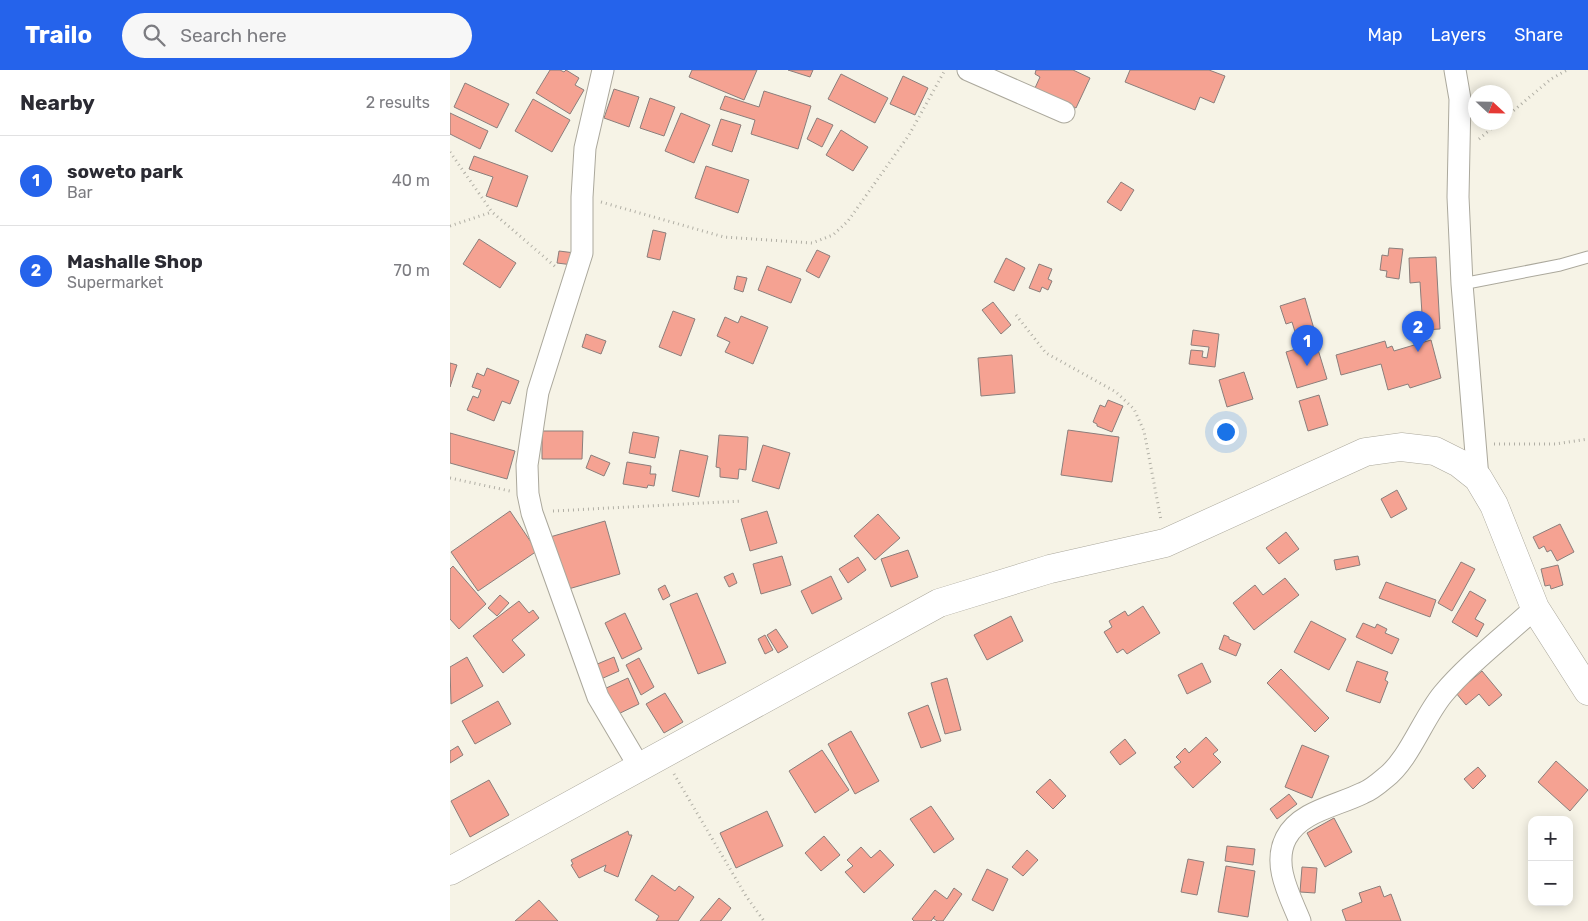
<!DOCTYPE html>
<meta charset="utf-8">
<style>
:root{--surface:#fff;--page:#f7f7f7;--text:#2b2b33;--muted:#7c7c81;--line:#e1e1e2;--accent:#2563eb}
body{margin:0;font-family:Rubik,sans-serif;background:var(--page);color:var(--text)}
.controls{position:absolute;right:15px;bottom:15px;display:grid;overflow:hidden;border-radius:10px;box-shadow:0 2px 12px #0003}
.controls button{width:45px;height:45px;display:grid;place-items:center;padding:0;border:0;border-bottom:1px solid var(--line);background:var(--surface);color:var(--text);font:25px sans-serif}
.compass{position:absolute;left:1018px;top:15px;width:45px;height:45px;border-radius:50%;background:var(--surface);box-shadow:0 2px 12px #0003;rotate:112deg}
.you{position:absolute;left:775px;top:361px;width:18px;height:18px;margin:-12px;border:4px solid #fff;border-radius:50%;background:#1a73e8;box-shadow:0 0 0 8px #1a73e833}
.badge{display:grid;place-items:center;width:32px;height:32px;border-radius:50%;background:var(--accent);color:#fff;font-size:16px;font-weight:700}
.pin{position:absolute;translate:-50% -41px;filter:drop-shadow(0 1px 2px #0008)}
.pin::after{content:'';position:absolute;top:26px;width:18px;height:15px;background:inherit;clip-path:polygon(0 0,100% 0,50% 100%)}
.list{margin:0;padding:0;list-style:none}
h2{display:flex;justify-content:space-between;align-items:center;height:65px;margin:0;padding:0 20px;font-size:21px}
h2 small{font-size:16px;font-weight:400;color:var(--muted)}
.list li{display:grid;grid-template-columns:32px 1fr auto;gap:15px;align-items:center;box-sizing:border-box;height:90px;padding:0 20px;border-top:1px solid var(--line)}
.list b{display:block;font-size:19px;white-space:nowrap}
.list p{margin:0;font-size:16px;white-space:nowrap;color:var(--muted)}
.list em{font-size:16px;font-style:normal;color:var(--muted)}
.icon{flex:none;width:28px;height:28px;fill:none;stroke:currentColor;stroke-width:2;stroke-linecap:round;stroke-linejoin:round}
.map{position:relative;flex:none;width:1138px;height:851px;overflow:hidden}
header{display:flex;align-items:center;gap:30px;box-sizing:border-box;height:70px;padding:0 25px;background:var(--accent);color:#fff}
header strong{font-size:24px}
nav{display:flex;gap:28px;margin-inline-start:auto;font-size:18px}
.search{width:350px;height:45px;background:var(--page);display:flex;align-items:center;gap:12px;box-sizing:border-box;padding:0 18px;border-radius:28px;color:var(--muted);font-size:19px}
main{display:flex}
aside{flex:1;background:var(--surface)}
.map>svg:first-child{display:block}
.building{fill:#f5a292;stroke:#8b7e7b}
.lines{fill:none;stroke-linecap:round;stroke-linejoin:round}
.lane-casing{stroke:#aba89c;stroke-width:13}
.street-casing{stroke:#aba89c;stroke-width:23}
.secondary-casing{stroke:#aba89c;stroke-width:29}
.path{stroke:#b1afa5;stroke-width:3;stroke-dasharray:1 4;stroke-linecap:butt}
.lane{stroke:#fff;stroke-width:11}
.street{stroke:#fff;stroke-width:21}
.secondary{stroke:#fff;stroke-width:28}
</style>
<header>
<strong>Trailo</strong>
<div class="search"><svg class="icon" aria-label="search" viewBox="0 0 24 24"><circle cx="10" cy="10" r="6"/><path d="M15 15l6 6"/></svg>Search here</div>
<nav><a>Map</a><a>Layers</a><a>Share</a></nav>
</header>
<main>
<aside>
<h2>Nearby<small>2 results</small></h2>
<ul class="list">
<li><span class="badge">1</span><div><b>soweto park</b><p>Bar</p></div><em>40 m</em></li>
<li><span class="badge">2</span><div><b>Mashalle Shop</b><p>Supermarket</p></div><em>70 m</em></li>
</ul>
</aside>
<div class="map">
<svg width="1138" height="851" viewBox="0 0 1138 851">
<rect width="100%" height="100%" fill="#f6f3e6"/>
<path class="building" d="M100,0h10l4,2 2,-2 13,8 -4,7 9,5 -14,24 -34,-21z
M242,0h65l-13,30 -55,-23z
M338,0h25l-3,7z
M586,0h37l17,8 -14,30 -41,-20 5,-11 -5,-3z
M680,0h79l16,6 -11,27 -14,-6 -5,13 -70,-28z
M391,4l47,24 -13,25 -47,-24z
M453,6l25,12 -13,27 -25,-11z
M15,13l44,21 -12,24 -43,-21z
M164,19l25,8 -10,30 -25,-9z
M314,21l47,15 -13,43 -47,-15 4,-14 -35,-11 5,-13 34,11z
M200,28l25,9 -11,29 -24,-8z
M83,29l37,21 -18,32 -37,-21z
M0,43l38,18 -8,18 -30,-15z
M231,43l29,12 -16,38 -29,-12z
M367,48l16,7 -11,22 -15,-8z
M271,49l20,6 -9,27 -20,-7z
M391,60l27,17 -15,24 -27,-16z
M24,86l54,20 -11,31 -31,-11 7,-19 -24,-8z
M256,96l43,14 -11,33 -43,-15z
M671,112l13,8 -13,21 -14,-9z
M203,160l13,3 -6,27 -13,-3z
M29,169l37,24 -16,25 -37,-24z
M939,178l14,1 -4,30 -13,-2 1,-6 -7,-1 2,-15 6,1z
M367,180l13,6 -11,22 -13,-7z
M109,181l16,2 -2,12 -16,-2z
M986,187l4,72 -17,1 -3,-48 -10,1 -1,-25z
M556,188l19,10 -11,23 -20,-9z
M589,194l13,5 -4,10 4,2 -4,9 -6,-3 -2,5 -11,-4z
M317,196l34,13 -10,24 -33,-13z
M287,206l10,2 -4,14 -9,-3z
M855,228l9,31 -18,6 -4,-13 -6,2 -6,-18z
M543,232l18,23 -10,9 -19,-24z
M223,241l22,8 -14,37 -22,-9z
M291,246l27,11 -15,37 -28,-12 5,-10 -13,-6 8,-19 13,6z
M743,260l26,4 -4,33 -26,-3 2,-14 12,1 -1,6 5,1 2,-11 -18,-2z
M136,264l20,7 -5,13 -19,-7z
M981,270l10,38 -31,10 -2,-4 -20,6 -7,-26 -40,11 -5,-20 49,-14 2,7 5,-2 2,5z
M866,273l11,36 -30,9 -11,-36z
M562,285l3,38 -34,3 -3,-38z
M0,293l7,2 -7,22z
M37,298l32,13 -9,23 -8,-3 -8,20 -27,-11 6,-14 5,2 3,-8 -9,-3 5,-14 7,3z
M794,302l9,27 -26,8 -8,-27z
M869,325l9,30 -20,6 -9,-30z
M658,330l15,6 -11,26 -15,-6v-2l-4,-2 7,-17 5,2z
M618,360l51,7 -7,45 -51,-7z
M92,361h41l-1,28h-40z
M183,362l26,5 -4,21 -26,-5z
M0,363l65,18 -8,28 -57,-16z
M269,365l29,2 -2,33 -7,-1 -1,10 -18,-2v-9l-4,-1z
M313,375l27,8 -11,36 -27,-8z
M230,380l28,6 -9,41 -27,-6z
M141,385l19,8 -6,13 -18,-8z
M177,392l24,4 -1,8h6l-2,12 -6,-1 -1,3 -24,-4z
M947,420l10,19 -16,9 -10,-19z
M60,441l27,40 -59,40 -27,-39z
M317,441l10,32 -27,8 -9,-32z
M428,444l22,24 -25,22 -21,-24z
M155,451l15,53 -55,16 -15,-53z
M1110,454l14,28 -17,9 -6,-11 -4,2 -3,-6 -5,3 -6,-12z
M836,462l13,17 -20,15 -13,-16z
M458,480l10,27 -27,10 -10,-28z
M332,486l9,29 -30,9 -8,-30z
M908,486l2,9 -24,5 -2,-10z
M408,487l8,13 -18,13 -9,-14z
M1011,492l14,7 -23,42 -14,-8z
M1108,495l5,20 -12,4 -1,-4 -5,1 -4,-17z
M3,496l33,38 -27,25 -9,-10v-50z
M283,503l4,10 -8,4 -5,-10z
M381,506l11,23 -30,15 -11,-23z
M835,508l14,17 -45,35 -21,-27 22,-18 8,10z
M936,512l50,18 -6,17 -51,-19z
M215,515l5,11 -7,4 -5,-11z
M1020,521l16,9 -11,19 9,5 -7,13 -25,-15z
M247,523l29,70 -28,11 -28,-70z
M50,525l9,8 -12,13 -9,-8z
M69,531l10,12 4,-3 6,8 -27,22 13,15 -22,18 -30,-37z
M693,536l17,27 -33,21 -4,-5 -6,4 -13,-21 8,-5 -3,-6 16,-10 3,5z
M175,543l17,36 -20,10 -17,-36z
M561,546l12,25 -36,19 -13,-25z
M861,551l35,18 -17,31 -35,-18z
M913,553l12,5 2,-4 10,5 -2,4 14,6 -7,15 -36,-17z
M326,559l12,18 -10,6 -11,-18z
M315,565l8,15 -8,4 -7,-15z
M774,565l5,2v2l12,5 -5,12 -17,-7z
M17,587l16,29 -32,18 -1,-37z
M164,587l5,14 -18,8 -6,-14z
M189,588l15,29 -13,8 -15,-30z
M907,591l31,11 -3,8 3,2 -8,21 -34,-12z
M752,593l9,19 -24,12 -9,-19z
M831,599l48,49 -14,14 -48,-49z
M1032,601l20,24 -13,11 -10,-12 -13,11 -10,-12z
M178,608l11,26 -25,12 -12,-26z
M497,608l14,52 -16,4 -14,-51z
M215,623l18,29 -19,11 -18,-29z
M48,631l13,23 -36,20 -13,-23z
M478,635l13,36 -20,7 -13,-35z
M401,661l28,50 -24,13 -27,-50z
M756,667l12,13 -5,4 8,8 -28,26 -19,-21 7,-5 -5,-5 9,-9 4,5z
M675,669l11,14 -16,12 -10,-13z
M852,675l27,11 -17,42 -27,-11z
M8,676l5,9 -13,8v-12z
M372,680l27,40 -34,23 -26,-42z
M1106,691l32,29 -18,21 -32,-29z
M1028,697l8,9 -13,13 -9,-10z
M600,709l16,17 -13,13 -17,-17z
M39,710l20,35 -39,22 -19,-36z
M839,724l8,10 -20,15 -7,-10z
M481,736l23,33 -20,14 -24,-34z
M317,741l16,35 -47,22 -16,-35z
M884,748l18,34 -27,15 -18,-34z
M178,761l1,4h3l-14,42 -14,-6 2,-6 -27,13 -8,-13 2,-1 -2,-4z
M374,766l16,19 -19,16 -16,-18z
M777,776l28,3 -2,16 -28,-4z
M411,777l10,11 9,-8 14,15 -30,28 -19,-21 8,-6 -6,-6z
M577,780l11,10 -15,16 -11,-9z
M738,789l16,3 -7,33 -16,-3z
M776,796l29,5 -7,46 -30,-5z
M852,797l15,1 -2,25 -15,-1z
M537,799l21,10 -15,32 -21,-11z
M202,805l23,16 4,-5 15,11 -16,24h-22l3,-5 -24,-16z
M930,816l4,11 7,-3 10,27h-55l-4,-11 20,-8 -3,-9z
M504,818l8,6 -19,27h-6l-4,-3 2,-2 -4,5h-17l-2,-2 23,-29 12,9z
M269,828l12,10 -10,13h-21z
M89,830l19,21h-43z"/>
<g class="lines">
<g class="lane-casing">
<path id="lane" d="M1012,214l98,-19 28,-8"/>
</g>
<g class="street-casing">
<path id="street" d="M153,0l-18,78 -3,49v56l-44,139 -11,73 1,29 4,19 66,184 42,71
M518,0l96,42
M1005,0l5,29 -2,98 4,87 16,194
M850,851c-10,-25 -28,-56 -14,-83 14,-27 51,-32 77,-45 8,-3 15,-9 22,-15 24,-18 38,-60 58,-84 26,-31 62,-58 92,-86"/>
</g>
<g class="secondary-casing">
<path id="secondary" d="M0,801l489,-268 111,-34 115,-26 200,-91 36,-5 34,4 24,12 19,15 16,27 41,103 53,83"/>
</g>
<path class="path" d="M1056,47l45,-38 16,-9
M1029,69l20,-17
M0,82l42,60 65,56
M151,132l123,35 88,6 21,-8 15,-14 61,-86 36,-65
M0,156l42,-14
M566,245l30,38 70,39 18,17 10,22 17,89
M1044,374h61l33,-5
M0,408l60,13
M103,441l189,-10
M224,704l72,122 18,25"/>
<use href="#lane" class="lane"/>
<use href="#street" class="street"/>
<use href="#secondary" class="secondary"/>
</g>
</svg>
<div class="controls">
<button>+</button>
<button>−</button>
</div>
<svg class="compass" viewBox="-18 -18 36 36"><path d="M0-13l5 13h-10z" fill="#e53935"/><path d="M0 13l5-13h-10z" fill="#7c7c81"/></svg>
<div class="you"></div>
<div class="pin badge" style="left:857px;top:296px">1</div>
<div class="pin badge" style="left:968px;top:282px">2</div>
</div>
</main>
